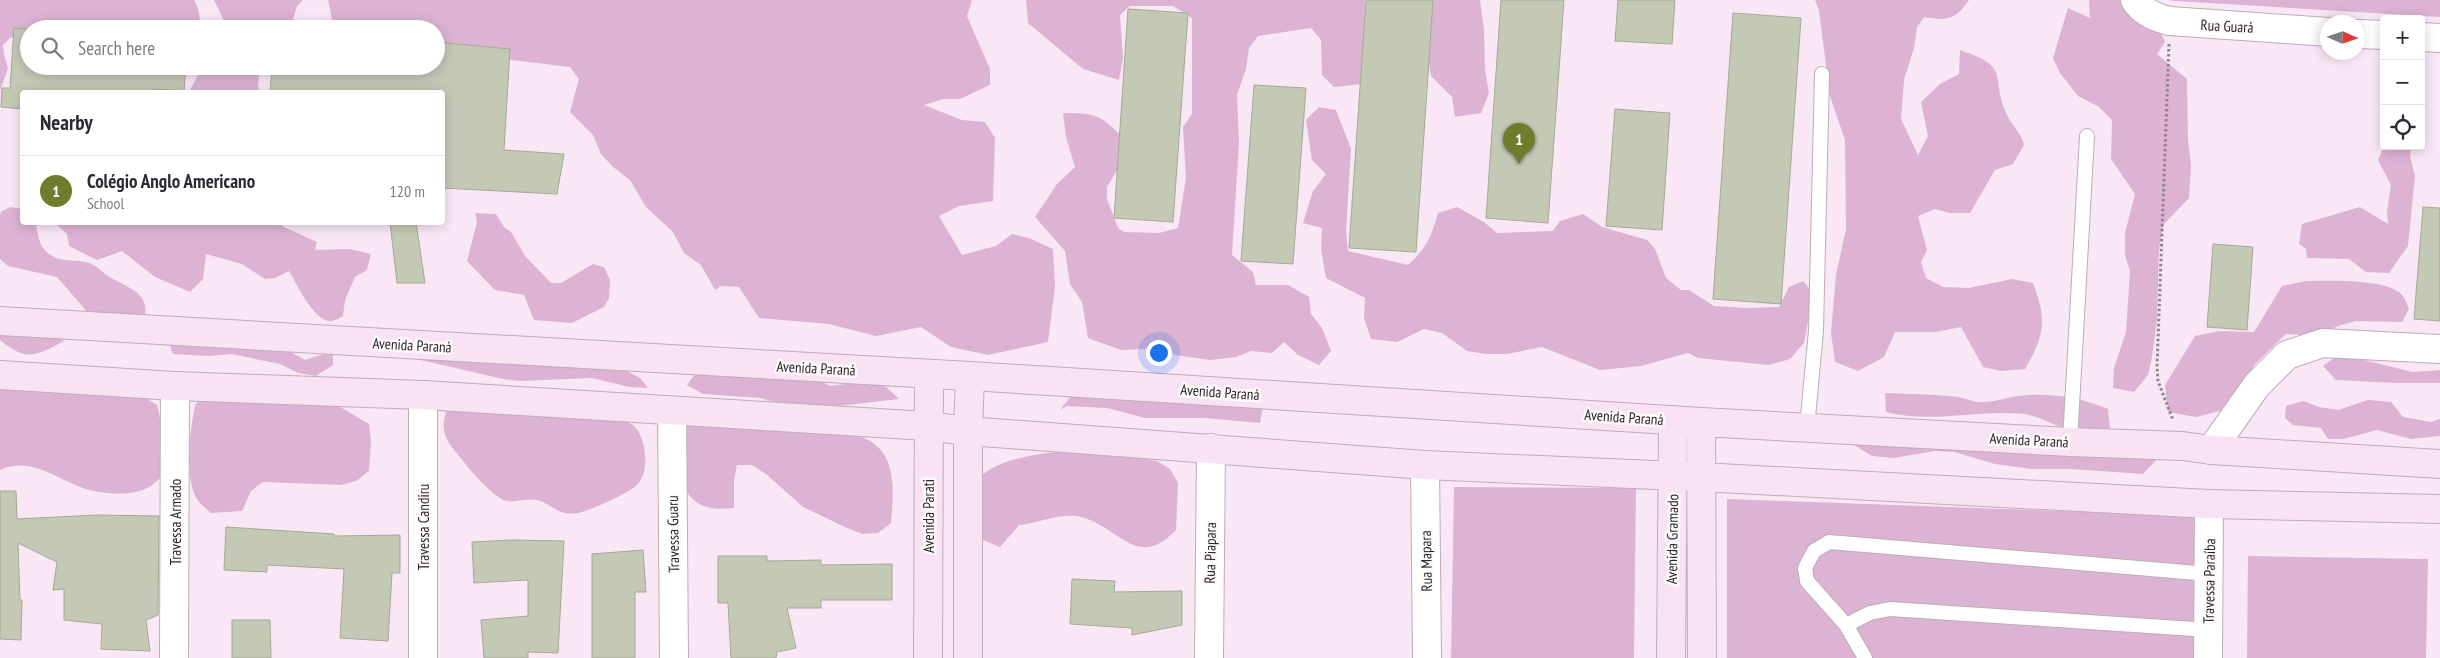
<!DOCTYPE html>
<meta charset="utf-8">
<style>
:root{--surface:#fff;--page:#f7f7f7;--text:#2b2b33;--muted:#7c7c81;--line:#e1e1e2;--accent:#6d7d2c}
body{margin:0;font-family:"PT Sans Narrow",sans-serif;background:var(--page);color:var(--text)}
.controls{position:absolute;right:15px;top:15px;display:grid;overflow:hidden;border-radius:5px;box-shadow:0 2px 12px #0003}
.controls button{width:45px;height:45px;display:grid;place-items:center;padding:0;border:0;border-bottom:1px solid var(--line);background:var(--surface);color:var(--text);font:25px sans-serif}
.compass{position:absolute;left:2320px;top:15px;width:45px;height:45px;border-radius:50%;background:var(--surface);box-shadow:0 2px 12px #0003;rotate:93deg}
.you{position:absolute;left:1158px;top:352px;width:18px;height:18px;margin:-12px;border:4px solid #fff;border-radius:50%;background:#1a73e8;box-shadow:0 0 0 8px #1a73e833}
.badge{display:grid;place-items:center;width:32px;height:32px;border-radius:50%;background:var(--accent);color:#fff;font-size:16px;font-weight:700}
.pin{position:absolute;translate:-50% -41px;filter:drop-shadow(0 1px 2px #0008)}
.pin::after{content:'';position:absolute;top:26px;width:18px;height:15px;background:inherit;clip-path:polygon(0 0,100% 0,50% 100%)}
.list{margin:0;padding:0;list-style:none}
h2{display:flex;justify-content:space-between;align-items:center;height:65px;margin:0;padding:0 20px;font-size:21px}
h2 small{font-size:16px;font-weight:400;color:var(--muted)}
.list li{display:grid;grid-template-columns:32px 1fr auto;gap:15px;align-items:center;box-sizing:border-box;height:70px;padding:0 20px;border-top:1px solid var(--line)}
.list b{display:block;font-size:19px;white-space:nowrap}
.list p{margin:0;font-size:16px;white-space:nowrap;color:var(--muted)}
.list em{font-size:16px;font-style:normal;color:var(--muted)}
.icon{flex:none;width:28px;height:28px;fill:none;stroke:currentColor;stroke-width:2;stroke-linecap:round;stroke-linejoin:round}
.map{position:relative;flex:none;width:2440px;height:658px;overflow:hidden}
.search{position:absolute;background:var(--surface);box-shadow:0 2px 12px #0003;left:20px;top:20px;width:425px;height:55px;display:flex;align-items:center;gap:12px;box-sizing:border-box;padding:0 18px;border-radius:28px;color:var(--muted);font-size:19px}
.panel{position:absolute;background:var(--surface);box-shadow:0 2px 12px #0003;left:20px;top:90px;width:425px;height:135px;border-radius:5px}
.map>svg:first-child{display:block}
.green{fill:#dcb3d2}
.building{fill:#c4c9b6;stroke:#a4a997}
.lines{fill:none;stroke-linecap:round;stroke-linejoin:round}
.lane-casing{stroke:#bdacb9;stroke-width:16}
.street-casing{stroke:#bdacb9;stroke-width:30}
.secondary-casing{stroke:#bdacb9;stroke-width:30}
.path{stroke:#8f838c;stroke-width:3;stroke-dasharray:2.5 2.5;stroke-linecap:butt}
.lane{stroke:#fff;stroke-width:14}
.street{stroke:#fff;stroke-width:28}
.secondary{stroke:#fae2f5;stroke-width:28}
.labels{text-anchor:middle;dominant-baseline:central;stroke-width:5;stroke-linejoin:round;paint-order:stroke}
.street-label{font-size:15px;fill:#2c262b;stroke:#fdfafc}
</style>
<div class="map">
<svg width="2440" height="658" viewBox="0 0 2440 658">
<rect width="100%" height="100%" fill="#f9e7f5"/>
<path class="green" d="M0,0h194c6,9 6,19 5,29h-170v23l-18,-15 -8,8 1,10 4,13 -8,23z
M214,0h89l-6,6 -7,23h-62z
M328,0h644l-5,16 23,53v16l-30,14h-17l-19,6 38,15 23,2 10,16 -2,63 -34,5 -20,10 23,39 34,-9 16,-12 17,4 24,11 2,37 -7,56 -60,13 -37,-8 -30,-20 -45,9 -47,-12 -70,-6 -20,-31 -18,-1 -6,4 -14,-25 -17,-12 -11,-21 -27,-25 -16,-27 -17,-13 -12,-13 -8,-19 -23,-23 9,-33 -9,-12 -91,-11 -43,10v-37h-102z
M1026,0h339l-2,84 -29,3 -12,-12 -1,-35 -10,-12 -53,8 -9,12 -3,21 -9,26 2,48 -7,112 21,17 3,13h32l21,12 2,17 11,14 9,23 -12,14 -21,-10 -14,-13 -12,11 -21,-2 -15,6 -26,3 -35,-5 -10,-7 -44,2 -33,-12 -6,-36 -12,-18 -5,-33 -30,-34 22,-33 18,-17 -9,-30 -3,-24c29,0 38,1 58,23l-2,31 -12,20v12l11,29 6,4 35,1 19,-5 8,-50 -3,-51 9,-13v-96l-19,-12h-43l-10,9 3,43 -4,22 -36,-11 -55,-46z
M1431,0h49l4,30 1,40 4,23 -8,20 -26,4 -3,-20 -21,-21 -2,-12z
M1815,0h154c-13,20 -23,21 -45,17l-7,10 -3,21 -10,32 -3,39 17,36 10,-19 -7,-34 19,-18 19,-10 1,-24c53,18 29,25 47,65 5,11 15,18 17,30l-11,19 -18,6 -25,43h-21l-14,-4 -17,7 9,34 -6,12 5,16 17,9 26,1 43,-9 21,4c14,36 12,52 -8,86l-24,2 -18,-4 -22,-40 -25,5h-41l-11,25 -26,14 -23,-9 -4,-29 5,-58 10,-46 -1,-89 -15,-44 -11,-85z
M2089,0h34l32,20 10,22 -8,12 30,25 1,61 3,25 -2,33 -26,27 -4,24 -2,70 -5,38 -4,18 -14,17 -21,-4 1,-20 12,-36 4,-61 -5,-16v-22l10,-39 -24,-35 1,-39 -13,-13 -21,-11 -18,-23 -7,-15 15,-50 22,10z
M2169,0h271v17l-264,-16z
M203,66h46l10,6 -1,17 4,3h-76h3z
M1319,107l17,3 15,39 -5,82 2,20 60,14c19,-17 23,-28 30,-52l19,-6 27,15 13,11 56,-2 7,-10 23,-7 19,13 45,13 8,9 11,29 15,12h8l25,16 32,2 33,-1 10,-20 14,-6 14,16 -8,20 -5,26 -14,16 -21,6 -71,-7 -10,-5 -47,13 -41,4 -58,-23 -35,7h-21l-19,-3 -25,-18 -18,-4 -27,13 -26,-3 -7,-21 1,-20 -39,-20 -5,-29 1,-21 -19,-5 10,-32 13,-17 -14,-14 -6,-40z
M2384,146h27l-1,10 5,20 -7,70 -19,27 -23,-1 -17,-13 -42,-1 -1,-9 -7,-5 3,-20 58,-17 28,17 -1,-12 4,-27 -13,-25z
M10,207l12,2v13l13,1c3,8 3,18 8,25 14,17 29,10 46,15 7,2 13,9 19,13 19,12 46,17 35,46l-54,-8 -32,-37 -49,-11 -8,-7v-43l1,-4z
M475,213l21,1 8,13 7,5 14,24 26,27h10l32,-19 11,3 6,13 -1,18 -5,9 -32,16 -38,-3 -10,-25 -29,-5 -28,-29 10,-39z
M55,223h223l6,4 33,15 -2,8 34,-1 22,5 -4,16 -12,7 -10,23 -2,16c-3,2 -8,4 -11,5 -18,2 -35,-37 -43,-50l-14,7 -10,1 -23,-15 -36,-10 -3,25 -13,13 -35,-15 -33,-26 -25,9 -28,-14 -2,-12z
M2306,281c21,0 82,-3 96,14 3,4 5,9 7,14l-7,13 -46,-1 -18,5 -20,10 -32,-2 -32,31 -9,25 -17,19 -32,8 -28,-5 -3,-27 30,-49 24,-5 35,1 28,-46z
M0,329h49l15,12c-28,15 -38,21 -64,-1z
M178,341l107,8 20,11 19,-6 9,1v10l-17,11 -18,-3 -18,-9 -49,-10 -22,2 -36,-2 -3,-8z
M2339,354l74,18 27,-2v13h-44l-60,-3 -13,-14z
M412,358l194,2 34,18 8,10 -19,-1 -37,-9 -72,3 -17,-2z
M698,370l115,7 17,9 38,-5 17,5 14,13 -60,7 -19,5 -18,-2 -42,-11 -57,-4 -16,-9z
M0,384l144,13 13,8c3,11 11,55 8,64 -12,31 -58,27 -82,19 -28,-10 -52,-32 -83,-18z
M1885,393c24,1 49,1 73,4 6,1 13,4 19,5 15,1 27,-4 41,-6 31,-4 62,1 90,13l2,19c-16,4 -30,5 -46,0 -13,-4 -25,-12 -40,-14 -46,-5 -92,10 -138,-2z
M1072,395l191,9 -3,19 -56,-5h-59l-38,-10 -40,-2 -7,4z
M211,396l116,7 15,5 27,16 2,17 -2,30 -13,10 -15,4 -78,-3 -12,9 -9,20 -31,2c-4,-4 -9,-7 -12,-11 -16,-20 -9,-76 -3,-99z
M2368,400l23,2 12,15 28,5 9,-3v17l-29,3 -34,-9 -34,9h-15l-7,-11 -28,-3 -8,-7 1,-12 17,-5 16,6 19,3z
M447,409l172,9c4,3 10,4 14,7 14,12 17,48 4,60 -8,8 -48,26 -59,28 -21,4 -25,-10 -42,-13 -10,-2 -21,3 -30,1 -11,-3 -35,-29 -42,-39 -16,-20 -26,-27 -17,-53z
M687,423c27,2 53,6 80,7 32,2 86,-7 111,17 19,18 15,53 13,76l-13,10 -15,1 -16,-6 -44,-21 -37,-33 -14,-9h-15l-3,15v28c-57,7 -54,-34 -55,-76z
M1873,441l266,9 17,10 -13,14 -71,-5h-40l-37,-5 -41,-12 -19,-1 -42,7 -21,-2 -18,-11z
M1056,452l68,3 33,6 13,8 8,14 -2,47c-39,41 -56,-3 -95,-13 -18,-5 -43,6 -62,8l-19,22 -17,-7 -12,-13c2,-11 2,-37 7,-46 11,-20 58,-27 78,-29z
M1454,487l182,1 -2,170h-183z
M1727,499l471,17 -1,142h-470z
M2248,556l180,3 -2,99h-179z"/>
<path class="building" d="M1366,0h67l-17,252 -67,-4z
M1501,0h63l-16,223 -62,-5z
M1618,0h57l-3,44 -57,-3z
M1128,9l60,4 -15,209 -59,-4z
M1733,13l68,5 -20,286 -68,-5z
M14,28l15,1v37h157l-2,25 -32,-2v3h-130v17l-21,-2 1,-19h8z
M436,42l74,7 -6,101 60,4 -7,40 -115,-6v-96h-172l2,-26h164z
M1254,85l52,3 -13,176 -52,-3z
M1615,109l55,4 -8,117 -56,-4z
M2423,207l17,1v113l-26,-2z
M390,222h26l9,61h-28z
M2213,244l40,3 -6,83 -40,-3z
M0,491h16l1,28 80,-4 62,1 -1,99 -12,5 4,31 -49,-2 1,-25 -38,-4v-31l-11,1 4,-28 -39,-19 2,57h2l-1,40 -21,-1z
M226,527l108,7v2l66,-1v38h-8l-4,68 -48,-3 4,-69 -77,-4v7l-43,-2z
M512,540l52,1 -6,112 -30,-1v6h-44l-3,-38 47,-4v-36l-54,3 -2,-41z
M643,550l3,42h-11v66h-43v-104z
M718,556h49v5l54,-1v5l71,-1v36h-71v8h-34l9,40 -19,4 -1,6h-45l-3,-55h-10z
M1072,579l43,2 -1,11 68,-1v34l-50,10v-7l-62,-4z
M232,620h38l1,38h-39z"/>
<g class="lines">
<g class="lane-casing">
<path id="lane" d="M1807,428l9,-98 6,-256
M2070,442l17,-306
M1846,625l24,-12 20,-4 319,21
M1865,658l-19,-33 -39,-44 -2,-13 9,-17 15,-9 380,32"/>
</g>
<g class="street-casing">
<path id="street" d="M2135,0c8,13 21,18 35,21l158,11
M2358,34l26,1
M2421,37l19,1
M672,411l2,247
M2211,450l46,-65 30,-30 36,-12 117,6
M1425,465l2,193
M174,658l1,-272
M423,658v-263
M1209,658l2,-210
M2208,658l1,-154"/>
</g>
<g class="secondary-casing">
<path id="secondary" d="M0,321l970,55 731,46 369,20 113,4 28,4 229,14
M0,375l175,11 248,9 504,31 41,5 457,34 276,12 508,27 231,5
M1701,422l1,236
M928,658l1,-284
M968,658v-227l2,-55
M1671,658l2,-238"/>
</g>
<path class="path" d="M2169,44l-12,323 1,14 15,39"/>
<use href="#lane" class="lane"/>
<use href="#street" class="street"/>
<use href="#secondary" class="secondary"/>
</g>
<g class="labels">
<g class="street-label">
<text transform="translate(2227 26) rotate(3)">Rua Guará</text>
<text transform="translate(412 345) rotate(3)">Avenida Paraná</text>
<text transform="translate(816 368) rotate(3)">Avenida Paraná</text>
<text transform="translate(1220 392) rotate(4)">Avenida Paraná</text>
<text transform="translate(1624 417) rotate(4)">Avenida Paraná</text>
<text transform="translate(2029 440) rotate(3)">Avenida Paraná</text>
<text transform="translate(928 516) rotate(-90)">Avenida Parati</text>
<text transform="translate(175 522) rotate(-90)">Travessa Armado</text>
<text transform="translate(423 527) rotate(-90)">Travessa Candiru</text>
<text transform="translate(673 534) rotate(-91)">Travessa Guaru</text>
<text transform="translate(1672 539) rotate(-89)">Avenida Gramado</text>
<text transform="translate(1210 553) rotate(-89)">Rua Piapara</text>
<text transform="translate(1426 561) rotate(-91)">Rua Mapara</text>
<text transform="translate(2209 581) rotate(-89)">Travessa Paraíba</text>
</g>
</g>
</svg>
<div class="controls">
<button>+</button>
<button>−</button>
<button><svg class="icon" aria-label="locate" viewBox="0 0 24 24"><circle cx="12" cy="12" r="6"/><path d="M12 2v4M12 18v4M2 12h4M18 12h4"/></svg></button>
</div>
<svg class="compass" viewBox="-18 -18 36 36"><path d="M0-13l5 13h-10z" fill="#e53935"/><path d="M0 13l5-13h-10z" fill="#7c7c81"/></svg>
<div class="you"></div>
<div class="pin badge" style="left:1519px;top:164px">1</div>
<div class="search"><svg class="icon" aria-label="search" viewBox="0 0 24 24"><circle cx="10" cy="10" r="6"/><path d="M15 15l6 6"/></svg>Search here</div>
<section class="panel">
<h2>Nearby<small></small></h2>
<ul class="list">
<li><span class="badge">1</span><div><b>Colégio Anglo Americano</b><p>School</p></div><em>120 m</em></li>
</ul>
</section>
</div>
